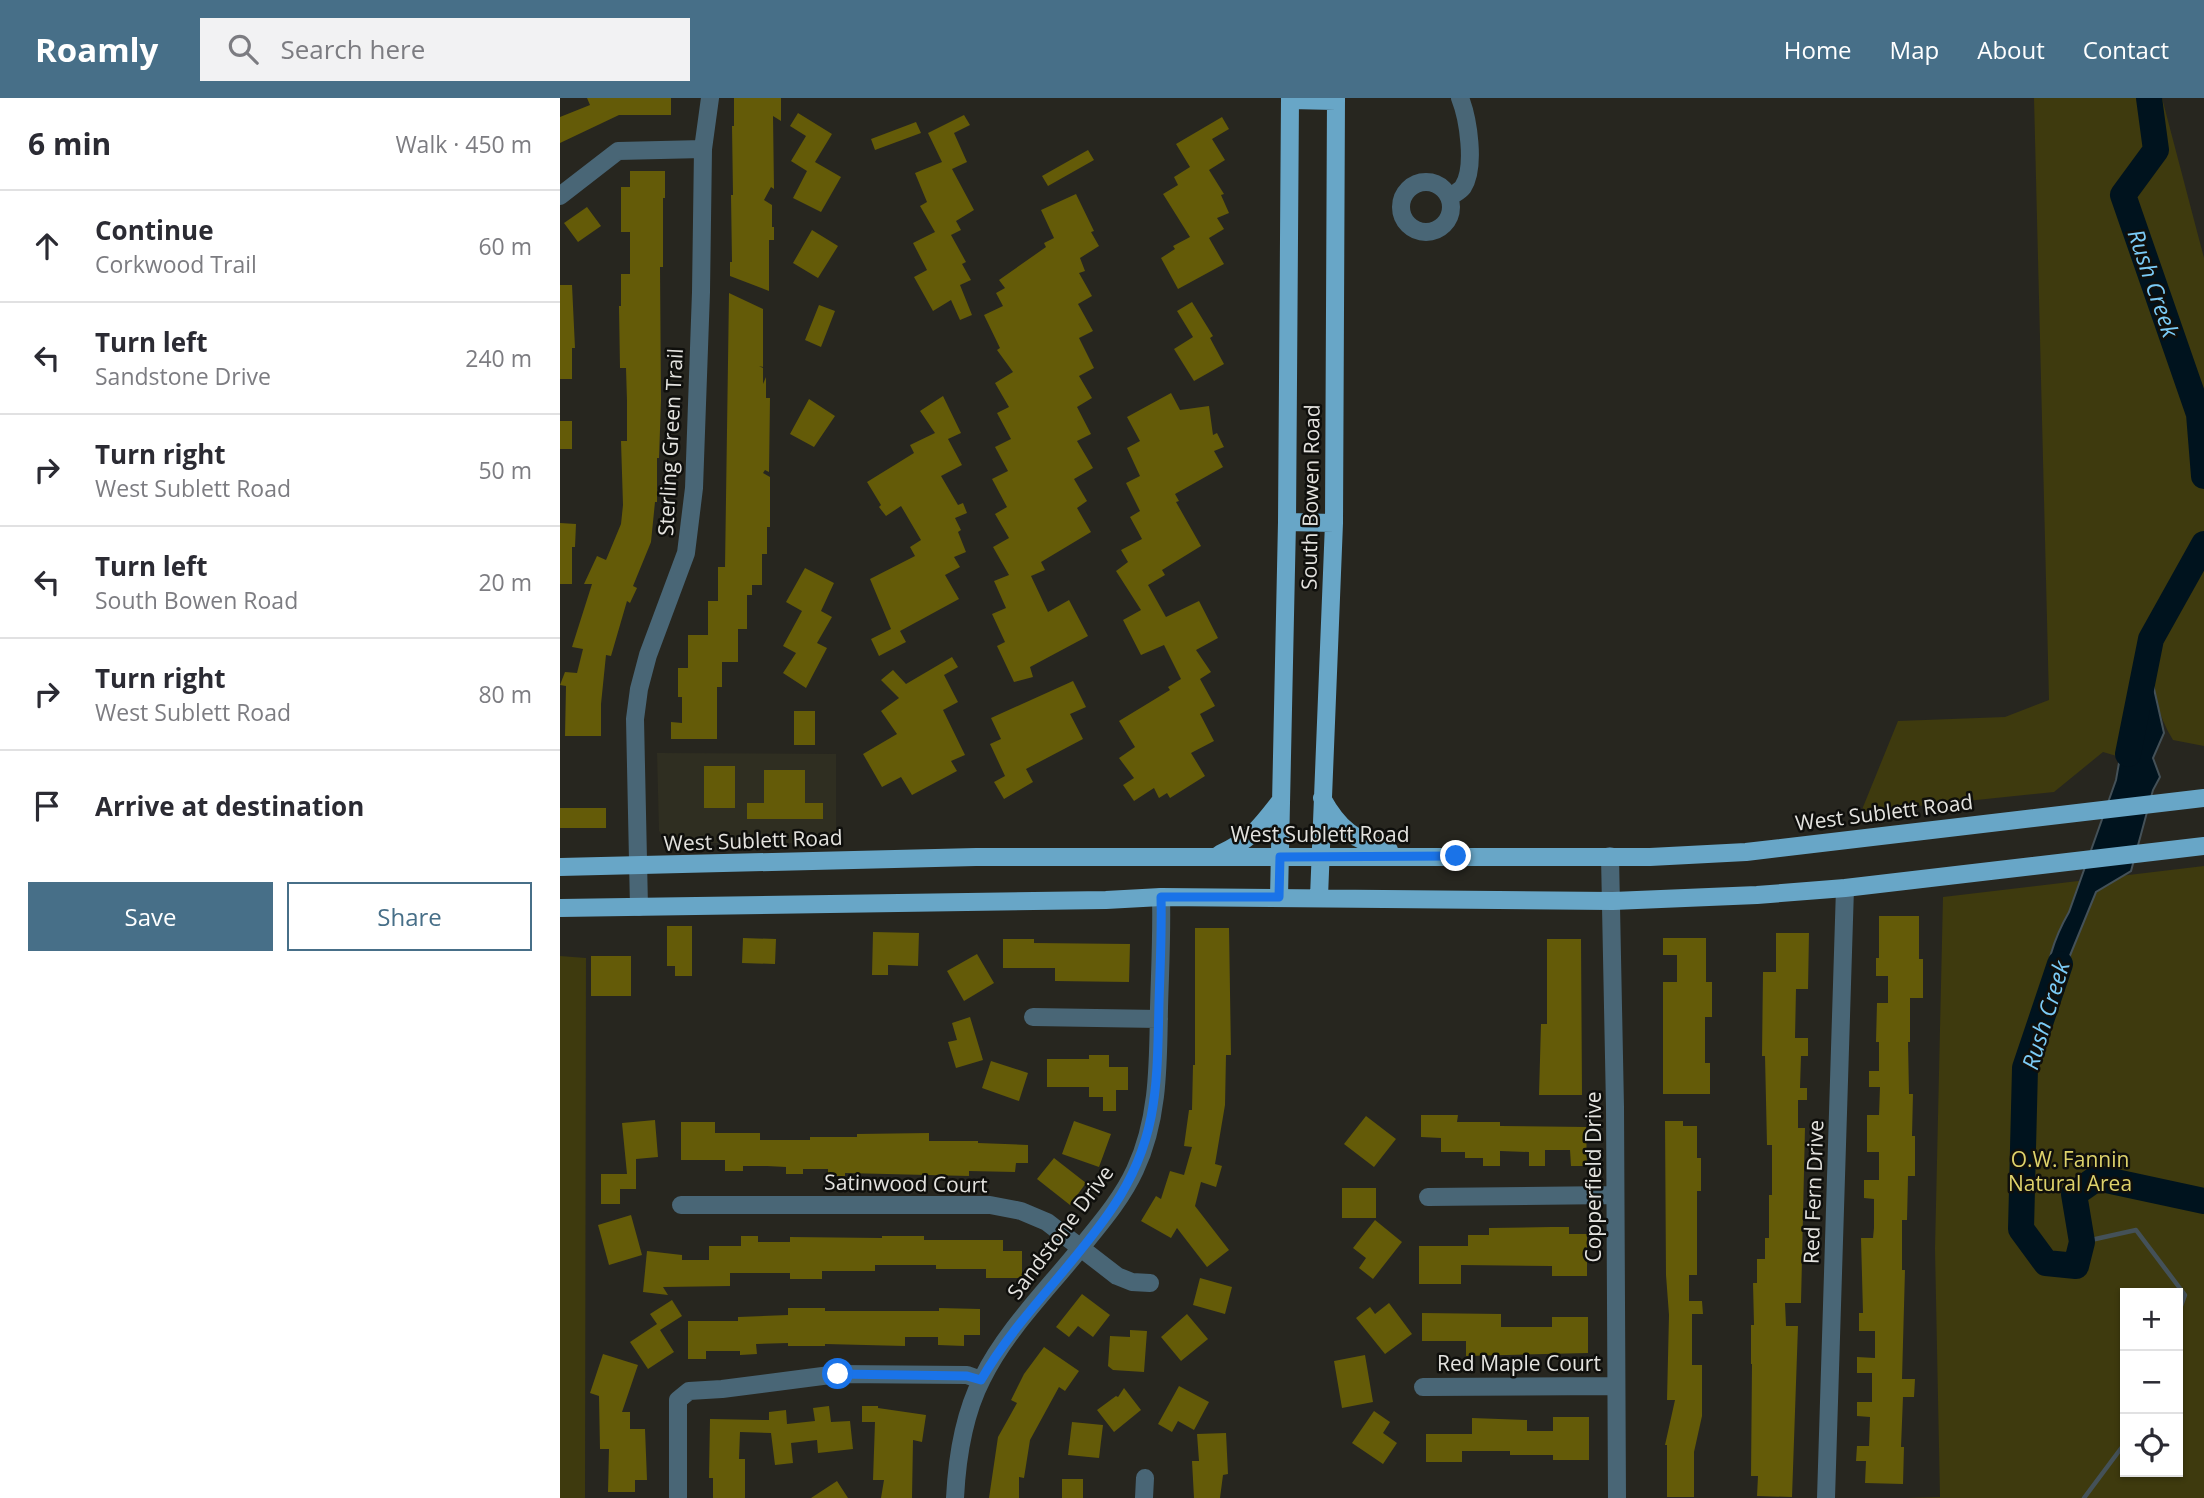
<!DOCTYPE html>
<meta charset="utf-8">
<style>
:root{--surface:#fff;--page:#f2f2f3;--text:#2b2b33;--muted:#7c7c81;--line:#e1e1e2;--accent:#476f88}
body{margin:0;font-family:"Open Sans",sans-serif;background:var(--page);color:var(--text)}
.controls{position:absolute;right:21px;bottom:21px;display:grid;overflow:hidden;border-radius:0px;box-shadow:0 2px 5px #0004}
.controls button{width:63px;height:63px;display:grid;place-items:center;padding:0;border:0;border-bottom:2px solid var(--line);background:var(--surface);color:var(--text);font:35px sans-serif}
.stop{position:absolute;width:21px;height:21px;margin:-16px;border:5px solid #1a73e8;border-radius:50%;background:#fff}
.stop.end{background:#1a73e8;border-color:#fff;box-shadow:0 2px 7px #0008}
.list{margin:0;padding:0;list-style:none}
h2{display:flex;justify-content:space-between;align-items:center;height:91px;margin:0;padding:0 28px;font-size:30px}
h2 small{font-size:23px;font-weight:400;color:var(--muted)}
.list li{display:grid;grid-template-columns:46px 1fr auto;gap:21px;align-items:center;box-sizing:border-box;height:112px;padding:0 28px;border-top:2px solid var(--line)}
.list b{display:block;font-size:26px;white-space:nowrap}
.list p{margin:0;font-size:23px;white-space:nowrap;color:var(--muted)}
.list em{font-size:23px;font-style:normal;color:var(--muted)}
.actions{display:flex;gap:14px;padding:21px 28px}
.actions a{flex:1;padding:16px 0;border:2px solid var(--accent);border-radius:0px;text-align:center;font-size:24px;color:var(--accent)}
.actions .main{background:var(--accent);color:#fff}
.icon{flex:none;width:38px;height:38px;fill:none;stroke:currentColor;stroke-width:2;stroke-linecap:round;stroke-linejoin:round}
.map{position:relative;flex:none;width:1644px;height:1400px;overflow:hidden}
header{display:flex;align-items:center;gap:42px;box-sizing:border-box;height:98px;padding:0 35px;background:var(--accent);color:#fff}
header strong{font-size:33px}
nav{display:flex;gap:38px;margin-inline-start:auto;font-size:24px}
.search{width:490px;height:63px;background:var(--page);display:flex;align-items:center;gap:18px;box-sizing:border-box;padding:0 24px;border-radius:0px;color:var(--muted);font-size:26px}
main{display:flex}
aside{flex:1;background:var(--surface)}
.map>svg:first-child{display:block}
.built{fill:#2f2e21}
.green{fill:#3e3a0e;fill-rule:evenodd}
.water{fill:#00131e;stroke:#445158;stroke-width:2}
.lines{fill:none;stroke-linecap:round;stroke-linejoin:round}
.stream{stroke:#445158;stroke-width:4.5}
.river{stroke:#00131e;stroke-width:26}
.building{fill:#645b08}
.minor{stroke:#496676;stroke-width:18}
.major{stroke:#68a6c7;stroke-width:18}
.route{stroke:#1a73e8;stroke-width:9}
.labels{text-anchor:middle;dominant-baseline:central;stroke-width:5;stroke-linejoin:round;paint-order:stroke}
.street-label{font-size:21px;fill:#e4e3df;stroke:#0f0f0c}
.park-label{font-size:21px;fill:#ded26b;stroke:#0f0f0c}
.water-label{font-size:23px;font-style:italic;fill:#7bcbf6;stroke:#0f0f0c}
</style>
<header>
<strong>Roamly</strong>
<div class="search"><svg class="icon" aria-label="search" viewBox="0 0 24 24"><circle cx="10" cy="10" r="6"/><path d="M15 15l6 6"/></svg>Search here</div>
<nav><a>Home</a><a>Map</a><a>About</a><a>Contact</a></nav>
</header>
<main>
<aside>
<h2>6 min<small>Walk · 450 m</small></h2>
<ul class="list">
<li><svg class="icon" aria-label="ahead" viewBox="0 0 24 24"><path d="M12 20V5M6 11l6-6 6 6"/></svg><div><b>Continue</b><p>Corkwood Trail</p></div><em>60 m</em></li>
<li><svg class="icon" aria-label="left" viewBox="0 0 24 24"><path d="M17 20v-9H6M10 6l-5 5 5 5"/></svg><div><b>Turn left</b><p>Sandstone Drive</p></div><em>240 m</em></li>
<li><svg class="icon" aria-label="right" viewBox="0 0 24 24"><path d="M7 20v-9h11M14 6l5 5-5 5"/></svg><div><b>Turn right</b><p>West Sublett Road</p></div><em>50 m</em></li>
<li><svg class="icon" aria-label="left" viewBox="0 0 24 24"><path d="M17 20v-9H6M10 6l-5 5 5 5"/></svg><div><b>Turn left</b><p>South Bowen Road</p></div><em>20 m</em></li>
<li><svg class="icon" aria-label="right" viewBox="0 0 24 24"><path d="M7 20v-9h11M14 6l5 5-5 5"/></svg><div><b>Turn right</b><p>West Sublett Road</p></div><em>80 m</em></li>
<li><svg class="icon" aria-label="arrive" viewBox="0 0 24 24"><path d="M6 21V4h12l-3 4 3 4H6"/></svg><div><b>Arrive at destination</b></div></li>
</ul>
<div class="actions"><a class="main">Save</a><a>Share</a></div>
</aside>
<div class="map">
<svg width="1644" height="1400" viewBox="0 0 1644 1400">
<rect width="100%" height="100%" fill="#27261f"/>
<path class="built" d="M97,655l179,1v89h-166l-11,-12z"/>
<path class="green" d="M1474,0h128l42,160v488l-31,-6c-15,-24 -23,-55 -24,-84l-14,26 6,22 -21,53 -17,-5 -49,40 -193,20 37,-91 107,-4 44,-17z
M1644,768v632h-299l35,-1 -5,-248 8,-352zM1565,1195h53v179h-53z
M0,858l26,2 -1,540h-25z"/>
<path class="water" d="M1579,555l10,3 1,15 14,62 -11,25 7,19 -7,13 -22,81 -35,21 -43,105 -8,-2c0,-31 9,-57 24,-83l47,-132 4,-23 22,-53 -7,-22z"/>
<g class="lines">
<path class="stream" d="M1522,1144l54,-12 49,65 -7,19
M1524,1400l41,-55"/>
<path class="river" d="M1589,0l7,52 -33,45 76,219 5,62
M1568,656l23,-115 53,-95
M1500,866l-35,104 -4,161 25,34 30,3 6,-24 -8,-48 23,-16 107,23"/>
</g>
<path class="building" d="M27,0h84v17h-52l-59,28v-26l30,-12z
M174,0h47v23l-8,-5 1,73 -3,-2 -7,13 8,5v22h2v13h-5v51l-39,-15v-14h2l-1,-67h2l-1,-69h2z
M238,15l34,21 -17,28 26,15 -20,35 -28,-14 14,-27 -16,-10 15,-25 -16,-10z
M404,17l6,10 -16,8 13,29 -15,7 22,41 -18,11 5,9 -10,5 15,27 -4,2 9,16 -11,5 12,30 -12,5 -9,-20 -18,11 -19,-34 13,-7 -14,-27 22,-11 -15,-26 7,-4 -12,-29 27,-11 -14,-29z
M662,19l7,12 -17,10 13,21 -16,10 15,24 -3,1 8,18 -12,5 7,11 -15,9 15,26 -46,25 -17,-31 14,-9 -2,-3 17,-9 -27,-43 15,-9 -4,-8 16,-10 -14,-23z
M356,24l5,11 -46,17 -4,-11z
M528,52l6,10 -46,26 -6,-10z
M70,73h35v27h-2v69h-3l1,134 -2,57h-2v44h-2l-4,40 -18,44 4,2 -7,15 -3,-2 -16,55 -5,-1 -5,49v32h-36l1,-50 -6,-1 5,-13 12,1 6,-24 -11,-2 20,-63h-8l13,-28 9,4 15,-36 2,-19 -2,-64h6v-40l-1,-33h-6l-1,-62h2v-32h9v-42h-9v-45h9z
M516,96l18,37 -3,1 8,14 -19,12 5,13 -6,2 13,23 -14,8 15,27 -14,7 15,30 -15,8 13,22 -15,9 14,27 -14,7 16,27 -19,11 13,22 -10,7 14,24 -50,30 4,8 -14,6 17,36 21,-12 19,36 -58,31 3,10 -19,5 -17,-36 8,-4 -13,-28 14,-6 -12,-27 15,-6 -16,-28 16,-9 -14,-24 12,-7 -15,-28 16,-8 -13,-24 16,-8 -14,-26 12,-6 -14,-24 18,-11 -16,-22 3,-2 -16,-33 19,-9 -7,-13 9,-5 -6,-8 47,-33 -2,-4 10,-5 -13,-28z
M27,109l14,19 -23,16 -14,-19z
M252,132l26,16 -20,32 -25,-15z
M0,187h12l3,63h-3v31h-12z
M169,195l34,16v58l-4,-1 4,2v16l3,-7v21h4l-1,74 -4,-2 -2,3 7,4v50h-3v27h-5v31h-10v10h-5v34h-9v33h-16v25h-5v52h-46v-17l11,1v-26h-4v-29h10v-33h20v-34h10v-34h7z
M632,204l21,34 -3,2 14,26 -30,17 -20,-32 19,-12 -16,-26z
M259,207l16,6 -14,36 -16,-7z
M611,295l9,17 29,-4 4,29 4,-2 7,14 -10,4 9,16 -48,27 4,7 -3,1 25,44 -39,24 3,5 -17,10 18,32 33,-16 19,37 -22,12 15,22 -11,7 15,27 -15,8 14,27 -23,12 14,23 -35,22 -3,-5 -8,5 -5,-10 -20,13 -11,-16 11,-7 -15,-20 16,-11 -16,-26 51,-31 -2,-3 13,-8 -17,-34 -23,10 -18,-35 18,-10 -25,-39 12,-9 -7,-12 21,-11 -12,-22 10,-6 -14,-28 14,-7 -13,-28 13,-7 -13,-24z
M383,298l18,37 -13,6 14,26 -21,11 17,29 5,-2 4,10 -12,5 6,12 -3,2 8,20 -12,5 6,10 -15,8 14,24 -59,32 6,11 -27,14 -8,-17 20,-10 -21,-50 45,-23 -5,-9 11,-7 -20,-34 -15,10 -7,-9 2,-2 -14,-23 47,-29 -4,-8 25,-12 -15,-22z
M249,301l26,17 -21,31 -24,-13z
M0,323h12v28h-12z
M0,425l16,1 -1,23h-3v37h-12z
M245,470l29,15 -13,28 11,6 -15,26 10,5 -21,40 -23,-15 13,-20 -13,-7 19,-35 -16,-9z
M392,559l6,10 -14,8 14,27 -15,8 22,45 -14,6 6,10 -45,24 -11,-18 -19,10 -19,-33 34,-20 -16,-23 18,-13 -18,-18 12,-10 13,14z
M513,583l13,26 -16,7 13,25 -57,30 7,13 -29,17 -10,-17 11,-6 -15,-32 11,-5 -10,-21z
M234,613h21v34h-21z
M144,668h31v42h-31z
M204,672h41v33h18v16h-76v-16h17z
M0,710h46v20h-46z
M1319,818h40v43h4v39h-13v44h-2l1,52h4l-1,42h3v40h-7l-1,44h-5v50h3l-3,109h13l-1,18h-11l-2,50h3l-1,37 -38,-1 1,-22h-10l1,-15h12l1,-29 -13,-1v-14h15v-29h-15v-16l18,1v-27h-16v-18h4l-2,-75h12l1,-10v-29l-10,-1v-18h15v-28h-12v-37h12l1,-28h-11v-16h10v-29h-3l1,-39h11v-27h-12v-18h3z
M107,828h25v50h-17v-10h-8z
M635,830h34l2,127h-5l-1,50 -10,59 7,2 -6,21 -15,-5 -6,24 34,44 -22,17 -30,-39 -6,10 -30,-17 15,-25 5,3 9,-28 14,4 8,-28 -8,-1 5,-36h3l1,-45h2z
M313,834l46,1 -1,33 -30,-1v10h-16z
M1216,835h33l-1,56h-12l-1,49h13v18h-7l-1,32h7v12h-9v28h7l-4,175h-16l1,23h12l-6,171 -35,-1 1,-20h-7l1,-112h-1v-39h3l-1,-42h4v-24h8v-21h4v-43h3v-50h-5l-2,-89h-3l1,-84h13z
M183,840l33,1 -1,25 -33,-1z
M1103,840h43v44h6v35h-7v46h5v31h-47v-112h14v-27h-14z
M443,841h31v4l96,1 -1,38 -74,-1v-13h-52z
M987,841h34l1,156h-43l2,-71h6z
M417,856l17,29 -30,18 -17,-30z
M31,858h40v40h-40z
M410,919l13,43 -27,8 -8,-26 9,-2 -5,-17z
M529,957h20v12h19v23h-12v21h-13v-14h-14v-10h-42v-28h42z
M431,963l37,12 -9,28 -37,-13z
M861,1017h37l-1,7h43v4l86,1 1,39h-16l-1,-16h-25v16h-16v-14l-29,-1v15h-17v-8h-18v-6h-24v-14l-20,-1z
M806,1018l30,23 -22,28 -30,-23z
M95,1022l3,37 -22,2v30h-16v15h-19v-30h26l-5,-51z
M514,1023l37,13 -12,33 -37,-13z
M1105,1023h18v5h14v32h4v33h-4v84h-8v26h13l1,13h-11v51h10v51l-8,36v45h-27v-52h-2l10,-45h-8l2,-85 -3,-40z
M121,1024h34v11h45v7h50v-3h47v-3l72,-1v8h49v2l50,2v18h-12l-1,9 -46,-1v5l-124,-3v3h-17v-7h-25v5h-17v-7l-19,-1h-24v5h-18v-11h-44z
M494,1060l32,25 -16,22 -33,-26z
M782,1090h34v30h-34z
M71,1117l11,40 -33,10 -11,-40z
M815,1122l27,22 -29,37 -14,-11 7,-10 -13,-10z
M992,1129h17v7h18v42h-35v-10l-91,-1v19h-42v-38h49v-11h21v-7z
M181,1138h17v6h32v-5l92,1v-2h42v4h79v11h19v27h-36v-9h-50v-4h-61v6h-53v8h-32v-6h-60v13l-67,1 5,8 -25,-3 4,-41 35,4v5h27v-14h32z
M640,1180l32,9 -7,27 -32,-9z
M522,1196l28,21 -17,22 -15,-11 -9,11 -13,-10z
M112,1202l10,16 -22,14 14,22 -26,17 -18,-27 27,-18 -7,-10z
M829,1205l23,31 -27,20 -29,-36 14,-11 5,7z
M228,1210h37v3h114v-3l41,1v26h-16v11l-26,-1v-8h-33v9l-80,-2v2h-37v-3l-32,1 1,10 -17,1v-4h-34v8h-18v-38h50v-4l50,-2z
M862,1215l79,1v13h51v-10h36v36l-122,3v-15h-44z
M627,1216l21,25 -27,22 -20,-24z
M570,1232l17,1 -3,41 -31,-2 -5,-4 2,-30 20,1z
M484,1249l35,24 -14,20 -6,-4 -29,53 -6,38 -5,-1v21h-30l9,-61 19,-34 -6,-3 13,-26z
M43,1256l35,11 -16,47h8v17h15l2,51h-12v12h-27l1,-43h-9l-1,-53 -9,-3z
M805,1257l8,47 -31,6 -8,-47z
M619,1288l30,16 -15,28 -16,-9 -6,11 -14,-8z
M564,1290l17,22 -27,22 -17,-22 19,-14 2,1z
M269,1308l2,16 19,-1 3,28 -35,4 -1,-13 -26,3 2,20 -18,2 -4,-32 -31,-1 -1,27h6v39h-32v-20h-4l1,-59 59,1v-8l17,-2 1,14 28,-3 -2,-13z
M302,1308h16v2l48,7 -4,27 -9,-2 -1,58h-31l3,-18h-11l2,-58h-13z
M814,1313l16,11 -7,11 14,10 -14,21 -31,-21z
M993,1319h36v43h-36v-5h-43v-4h-48v11h-36v-28h46v-16l55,2v11h26z
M512,1324l31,3 -4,33 -31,-3z
M666,1335l2,41 -5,1 -3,23h-26l-2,-37h7l-2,-27z
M502,1381h21v19h-21z
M277,1383l11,17h-37z"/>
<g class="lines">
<path class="minor" d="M841 109a25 25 0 1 1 50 0a25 25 0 1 1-50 0Z
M0,98l58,-45 85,-2
M890,99c4,-3 10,-6 13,-10 13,-20 5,-69 -3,-89
M1050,758l5,251 2,391
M79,809l-4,-188 4,-30 9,-34 38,-102 8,-65 7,-196 2,-143 7,-51
M473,919l126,2
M868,1099l187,-2
M121,1107h309l31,6 26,11 70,54 15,6 18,1
M863,1289l193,-1
M118,1400v-98l11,-9 33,-2 116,-15 129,1 14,5
M395,1400c2,-40 8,-82 27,-119 25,-51 70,-94 105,-139 18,-22 36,-44 48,-70 24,-51 23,-107 24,-162 1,-37 3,-74 2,-111
M584,1400l1,-20
M1266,1400l19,-610"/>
<path class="major" d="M730,2l46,1
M727,424l47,1
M762,700c17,31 33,43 67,52
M660,756c32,-15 40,-27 61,-54
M0,769l416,-10h674l96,-5 458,-54
M719,799l8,-375 3,-424
M759,799l15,-374 2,-425
M0,810l546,-8 55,-3 452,4 144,-6 88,-7 359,-42"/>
</g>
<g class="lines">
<path class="route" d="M278,1276l129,2 14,4c37,-64 92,-113 132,-173 46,-68 44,-125 46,-204 1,-35 3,-71 2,-106h118l1,-40 176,-1"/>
</g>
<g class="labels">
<g class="street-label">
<text transform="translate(110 344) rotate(-87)">Sterling Green Trail</text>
<text transform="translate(750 399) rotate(-89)">South Bowen Road</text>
<text transform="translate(1324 714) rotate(-7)">West Sublett Road</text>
<text x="760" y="736">West Sublett Road</text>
<text transform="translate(193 742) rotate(-2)">West Sublett Road</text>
<text transform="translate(1033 1079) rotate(-90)">Copperfield Drive</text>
<text transform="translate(346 1085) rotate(1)">Satinwood Court</text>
<text transform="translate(1253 1094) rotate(-88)">Red Fern Drive</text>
<text transform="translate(500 1134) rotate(-53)">Sandstone Drive</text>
<text x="959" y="1265">Red Maple Court</text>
</g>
<g class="park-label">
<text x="1510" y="1061">O.W. Fannin<tspan x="1510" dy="24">Natural Area</tspan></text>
</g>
<g class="water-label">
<text transform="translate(1594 185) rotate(71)">Rush Creek</text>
<text transform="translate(1485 917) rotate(-73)">Rush Creek</text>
</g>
</g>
</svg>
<div class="controls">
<button>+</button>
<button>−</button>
<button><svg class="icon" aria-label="locate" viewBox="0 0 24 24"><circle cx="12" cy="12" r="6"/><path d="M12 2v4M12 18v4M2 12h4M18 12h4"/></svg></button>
</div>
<div class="stop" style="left:278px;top:1276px"></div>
<div class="stop end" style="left:896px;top:758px"></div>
</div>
</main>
